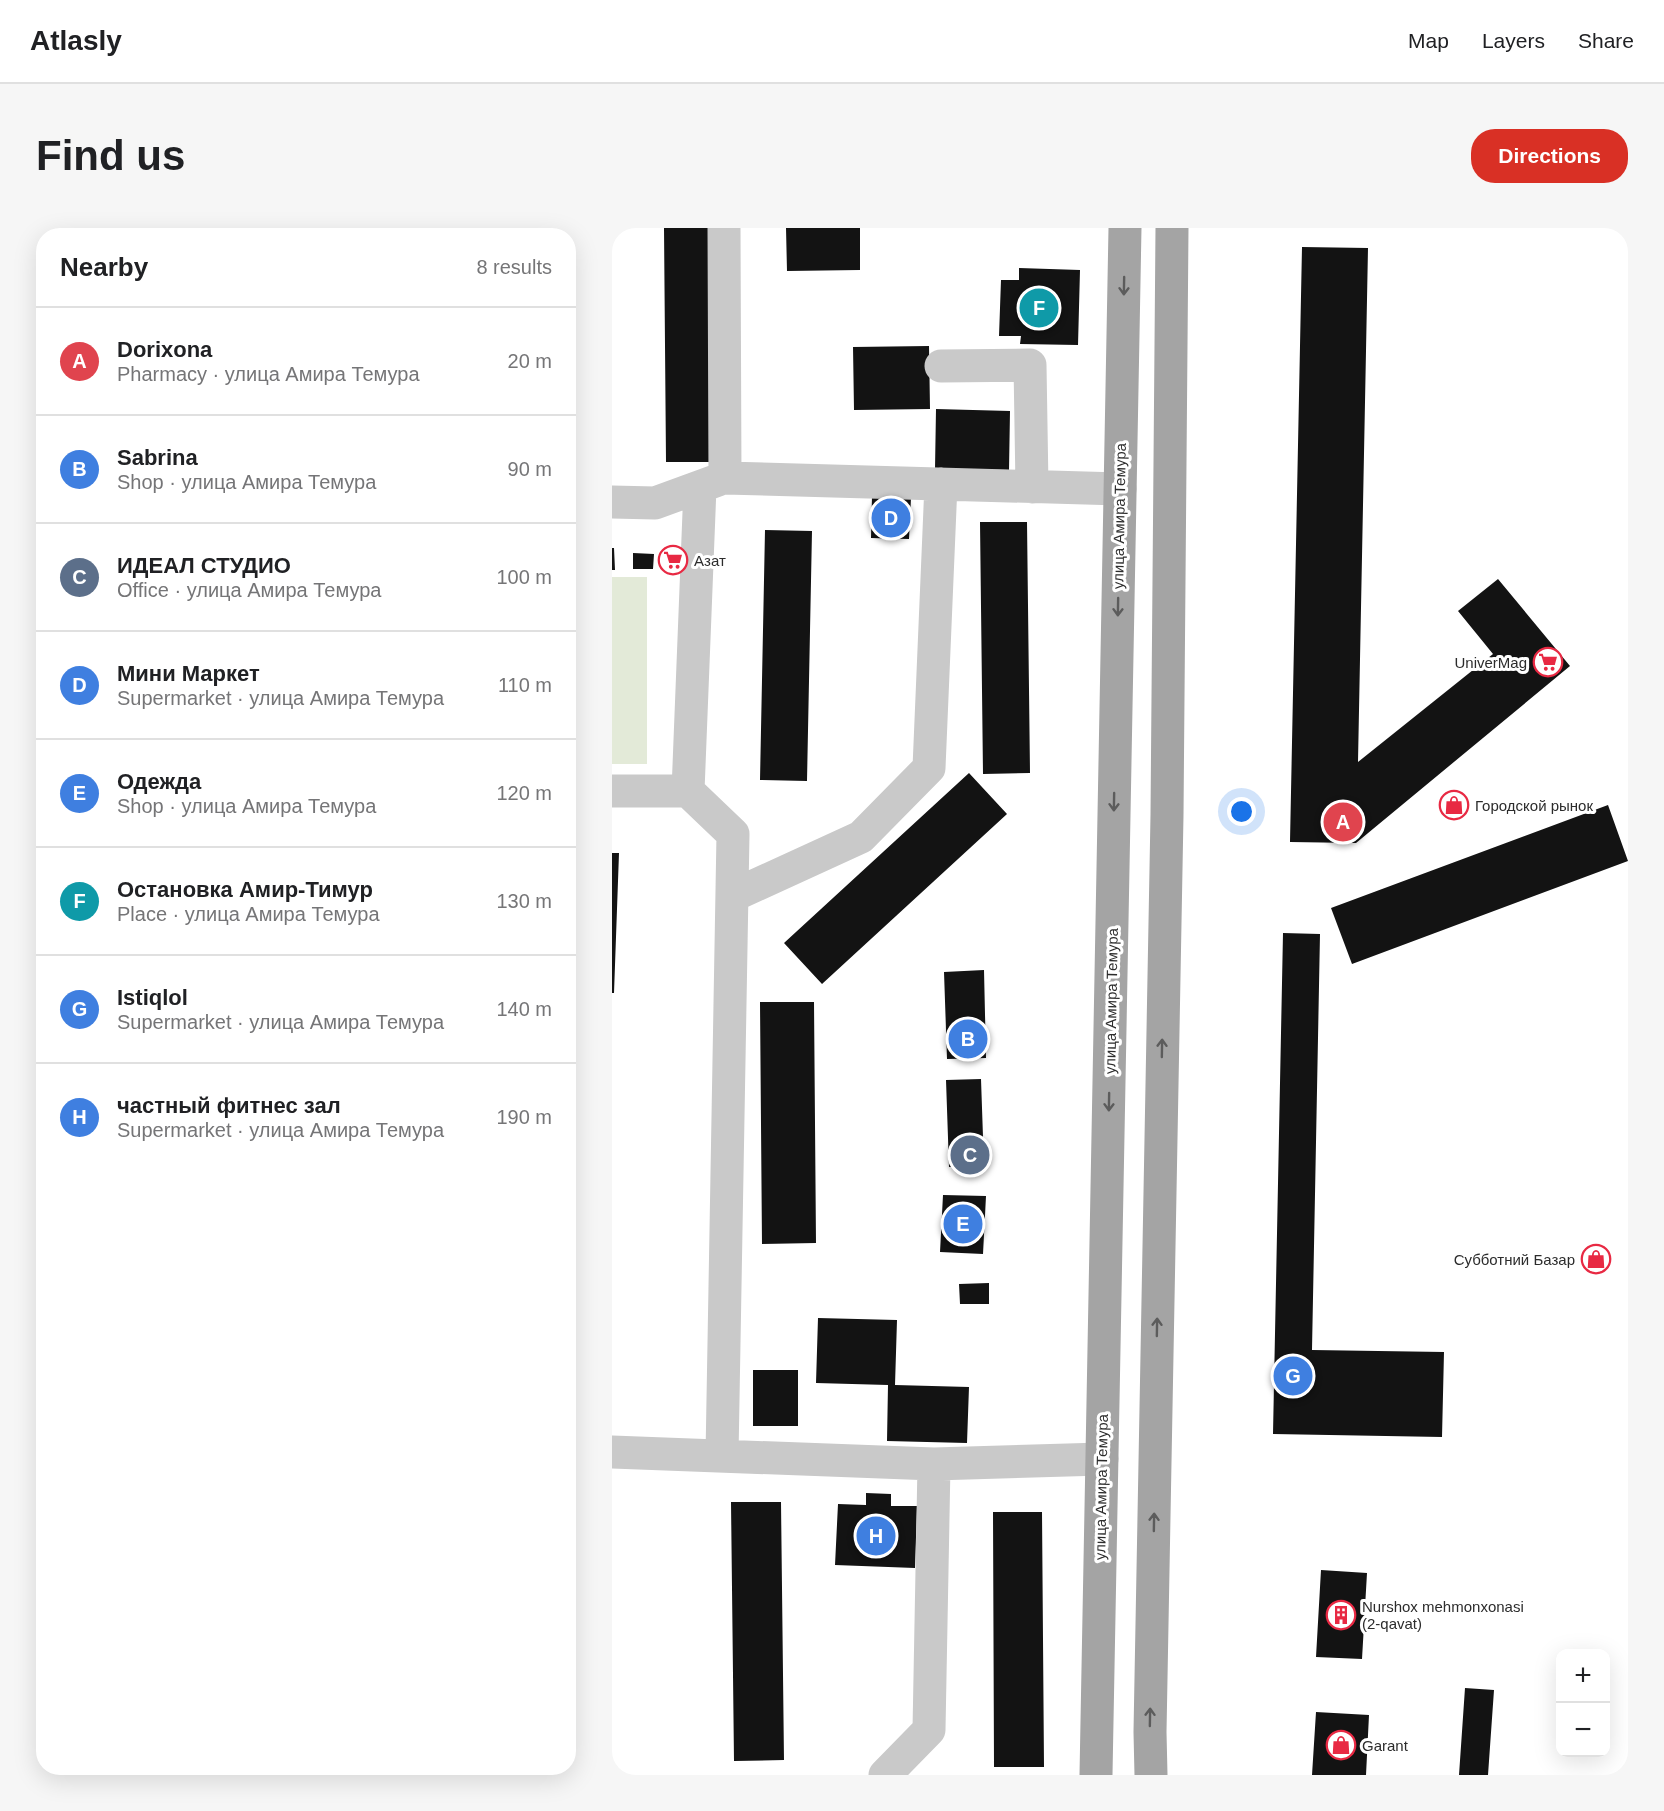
<!DOCTYPE html>
<meta charset="utf-8">
<style>
:root{--surface:#fff;--page:#f6f6f6;--text:#202124;--muted:#757577;--line:#e0e0e0;--accent:#d93025}
body{margin:0;font-family:Helvetica,sans-serif;background:var(--page);color:var(--text)}
.controls{position:absolute;right:18px;bottom:18px;display:grid;overflow:hidden;border-radius:12px;box-shadow:0 6px 24px #0002}
.controls button{width:54px;height:54px;display:grid;place-items:center;padding:0;border:0;border-bottom:2px solid var(--line);background:var(--surface);color:var(--text);font:30px sans-serif}
.you{position:absolute;left:630px;top:584px;width:21px;height:21px;margin:-15px;border:4px solid #fff;border-radius:50%;background:#1a73e8;box-shadow:0 0 0 9px #1a73e833}
.badge{display:grid;place-items:center;width:39px;height:39px;border-radius:50%;background:var(--accent);color:#fff;font-size:20px;font-weight:700}
.pin{position:absolute;translate:-50% -50%;border:3px solid #fff;box-shadow:0 2px 6px #0006}
.list{margin:0;padding:0;list-style:none}
h2{display:flex;justify-content:space-between;align-items:center;height:78px;margin:0;padding:0 24px;font-size:26px}
h2 small{font-size:20px;font-weight:400;color:var(--muted)}
.list li{display:grid;grid-template-columns:39px 1fr auto;gap:18px;align-items:center;box-sizing:border-box;height:108px;padding:0 24px;border-top:2px solid var(--line)}
.list b{display:block;font-size:22px;white-space:nowrap}
.list p{margin:0;font-size:20px;white-space:nowrap;color:var(--muted)}
.list em{font-size:20px;font-style:normal;color:var(--muted)}
.map{position:relative;flex:none;width:1016px;height:1547px;overflow:hidden;border-radius:24px}
header{display:flex;align-items:center;gap:36px;box-sizing:border-box;height:84px;padding:0 30px;background:var(--surface);border-bottom:2px solid var(--line)}
header strong{font-size:28px}
nav{display:flex;gap:33px;margin-inline-start:auto;font-size:21px}
.intro{display:flex;align-items:center;justify-content:space-between;box-sizing:border-box;height:144px;padding:0 36px}
h1{margin:0;font-size:42px}
.button{padding:15px 27px;border-radius:24px;background:var(--accent);color:#fff;font-size:21px;font-weight:700}
main{display:flex;gap:36px;padding:0 36px}
aside{flex:1;background:var(--surface);border-radius:24px;box-shadow:0 6px 24px #0002}
.map>svg:first-child{display:block}
.green{fill:#e3ead8}
.building{fill:#131313}
.lines{fill:none;stroke-linecap:round;stroke-linejoin:round}
.minor{stroke:#c9c9c9;stroke-width:33}
.major{stroke:#a4a4a4;stroke-width:33}
.oneway{stroke:#5c5c5c}
.labels{text-anchor:middle;dominant-baseline:central;stroke-width:6;stroke-linejoin:round;paint-order:stroke}
.street-label{font-size:15px;fill:#2c2c2c;stroke:#fff}
.poi-label{font-size:15px;fill:#2c2c2c;stroke:#fff;text-anchor:start}
</style>
<header>
<strong>Atlasly</strong>
<nav><a>Map</a><a>Layers</a><a>Share</a></nav>
</header>
<div class="intro"><h1>Find us</h1><a class="button">Directions</a></div>
<main>
<aside>
<h2>Nearby<small>8 results</small></h2>
<ul class="list">
<li><span class="badge" style="background:#e0444e">A</span><div><b>Dorixona</b><p>Pharmacy · улица Амира Темура</p></div><em>20 m</em></li>
<li><span class="badge" style="background:#3f7fe0">B</span><div><b>Sabrina</b><p>Shop · улица Амира Темура</p></div><em>90 m</em></li>
<li><span class="badge" style="background:#5c6f8a">C</span><div><b>ИДЕАЛ СТУДИО</b><p>Office · улица Амира Темура</p></div><em>100 m</em></li>
<li><span class="badge" style="background:#3f7fe0">D</span><div><b>Мини Маркет</b><p>Supermarket · улица Амира Темура</p></div><em>110 m</em></li>
<li><span class="badge" style="background:#3f7fe0">E</span><div><b>Одежда</b><p>Shop · улица Амира Темура</p></div><em>120 m</em></li>
<li><span class="badge" style="background:#0f9aa8">F</span><div><b>Остановка Амир-Тимур</b><p>Place · улица Амира Темура</p></div><em>130 m</em></li>
<li><span class="badge" style="background:#3f7fe0">G</span><div><b>Istiqlol</b><p>Supermarket · улица Амира Темура</p></div><em>140 m</em></li>
<li><span class="badge" style="background:#3f7fe0">H</span><div><b>частный фитнес зал</b><p>Supermarket · улица Амира Темура</p></div><em>190 m</em></li>
</ul>
</aside>
<div class="map">
<svg width="1016" height="1547" viewBox="0 0 1016 1547">
<rect width="100%" height="100%" fill="#fff"/>
<path class="green" d="M0,349h35v187h-35z"/>
<path class="building" d="M52,0h47l2,234h-47z
M174,0h74v42l-73,1z
M690,19l66,1 -10,514 135,-108 -35,-43 40,-32 72,87 -214,177 -66,-1z
M407,40l61,2 -2,75 -58,-1 1,-8h-22l2,-56h18z
M317,118l1,63 -76,1 -1,-63z
M324,181l74,2 -1,59 -74,-1z
M260,268l39,2 -2,41 -38,-1z
M368,294h47l3,251 -47,1z
M153,302l47,1 -5,250 -47,-1z
M0,320h2l1,22h-3z
M49,323h24l-1,18 -24,-1z
M21,325l21,1 -1,15h-20z
M357,545l38,41 -185,170 -38,-41z
M996,577l20,56 -276,103 -21,-56z
M0,625h7l-5,140h-2z
M671,705l37,1 -8,416 132,2 -2,85 -169,-3z
M372,742l2,88 -39,1 -3,-87z
M148,774h54l2,241 -54,1z
M369,851l3,87 -35,1 -3,-87z
M331,967l43,1 -3,58 -43,-2z
M377,1055v21h-29l-1,-20z
M206,1090l79,2 -2,65 74,2 -2,56 -80,-2 1,-56 -72,-2z
M141,1142h45v56h-45z
M254,1265l25,1v12h26l-2,62 -80,-3 3,-61 28,1z
M119,1274h50l3,258 -50,1z
M381,1284h49l2,255h-50z
M709,1342l46,3 -5,86 -46,-2z
M853,1460l29,2 -6,85h-29z
M704,1484l53,3 -3,60h-54z"/>
<g class="lines">
<path class="minor" d="M112,0l1,250 395,11
M329,138l89,-1 2,122
M0,274l43,1 63,-23
M0,563h76l12,-304
M76,563l45,43 -11,622
M120,668l129,-59 68,-69 12,-284
M0,1224l322,12
M273,1547l44,-45 5,-266 168,-5"/>
<path class="major" d="M484,1547l29,-1547
M539,1547l-1,-43 17,-917 5,-587"/>
</g>
<defs><path id="oneway-shaft" d="M-6 0H5M1.5-3L5.5 0L1.5 3" fill="none" stroke-width="1.6" stroke-linecap="round" stroke-linejoin="round" transform="scale(1.5)"/></defs>
<g class="oneway">
<use href="#oneway-shaft" transform="translate(512 58) rotate(91)"/>
<use href="#oneway-shaft" transform="translate(506 379) rotate(91)"/>
<use href="#oneway-shaft" transform="translate(502 574) rotate(91)"/>
<use href="#oneway-shaft" transform="translate(550 820) rotate(-89)"/>
<use href="#oneway-shaft" transform="translate(497 874) rotate(91)"/>
<use href="#oneway-shaft" transform="translate(545 1099) rotate(-89)"/>
<use href="#oneway-shaft" transform="translate(542 1294) rotate(-89)"/>
<use href="#oneway-shaft" transform="translate(538 1489) rotate(-89)"/>
</g>
<defs>
<g id="supermarket-ring" transform="scale(1.5)"><circle r="9.5" fill="#fff" stroke="#e82943" stroke-width="1.5"/><path d="M-6-5.5h2.5l.6 2H6L4.5 2H-2.5L-4.4-4H-6ZM-1.5 3.2a1.3 1.3 0 1 0 .1 0ZM3 3.2a1.3 1.3 0 1 0 .1 0Z" fill="#e82943"/></g>
<g id="shop-ring" transform="scale(1.5)"><circle r="9.5" fill="#fff" stroke="#e82943" stroke-width="1.5"/><path d="M-5-2.5h2.3a2.7 3.5 0 0 1 5.4 0H5L5.5 6h-11ZM-1.5-2.5h3a1.5 2.3 0 0 0-3 0Z" fill="#e82943"/></g>
<g id="building-ring" transform="scale(1.5)"><circle r="9.5" fill="#fff" stroke="#e82943" stroke-width="1.5"/><path d="M-4-6H4V6H1V3H-1V6H-4ZM-2.5-4.3h1.7v1.8h-1.7ZM.8-4.3h1.7v1.8H.8ZM-2.5-1h1.7V.8h-1.7ZM.8-1h1.7V.8H.8Z" fill="#e82943"/></g>
</defs>
<g fill-rule="evenodd">
<use href="#supermarket-ring" x="61" y="332"/>
<use href="#supermarket-ring" x="936" y="434"/>
<use href="#shop-ring" x="842" y="577"/>
<use href="#shop-ring" x="984" y="1031"/>
<use href="#building-ring" x="729" y="1387"/>
<use href="#shop-ring" x="729" y="1517"/>
</g>
<g class="labels">
<g class="street-label">
<text transform="translate(507 288) rotate(-89)">улица Амира Темура</text>
<text transform="translate(499 773) rotate(-89)">улица Амира Темура</text>
<text transform="translate(489 1259) rotate(-89)">улица Амира Темура</text>
</g>
<g class="poi-label">
<text x="82" y="332">Азат</text>
<text x="915" y="434" text-anchor="end">UniverMag</text>
<text x="863" y="577">Городской рынок</text>
<text x="963" y="1031" text-anchor="end">Субботний Базар</text>
<text x="750" y="1378">Nurshox mehmonxonasi<tspan x="750" dy="17">(2-qavat)</tspan></text>
<text x="750" y="1517">Garant</text>
</g>
</g>
</svg>
<div class="controls">
<button>+</button>
<button>−</button>
</div>
<div class="you"></div>
<div class="pin badge" style="left:731px;top:594px;background:#e0444e">A</div>
<div class="pin badge" style="left:356px;top:811px;background:#3f7fe0">B</div>
<div class="pin badge" style="left:358px;top:927px;background:#5c6f8a">C</div>
<div class="pin badge" style="left:279px;top:290px;background:#3f7fe0">D</div>
<div class="pin badge" style="left:351px;top:996px;background:#3f7fe0">E</div>
<div class="pin badge" style="left:427px;top:80px;background:#0f9aa8">F</div>
<div class="pin badge" style="left:681px;top:1148px;background:#3f7fe0">G</div>
<div class="pin badge" style="left:264px;top:1308px;background:#3f7fe0">H</div>
</div>
</main>
